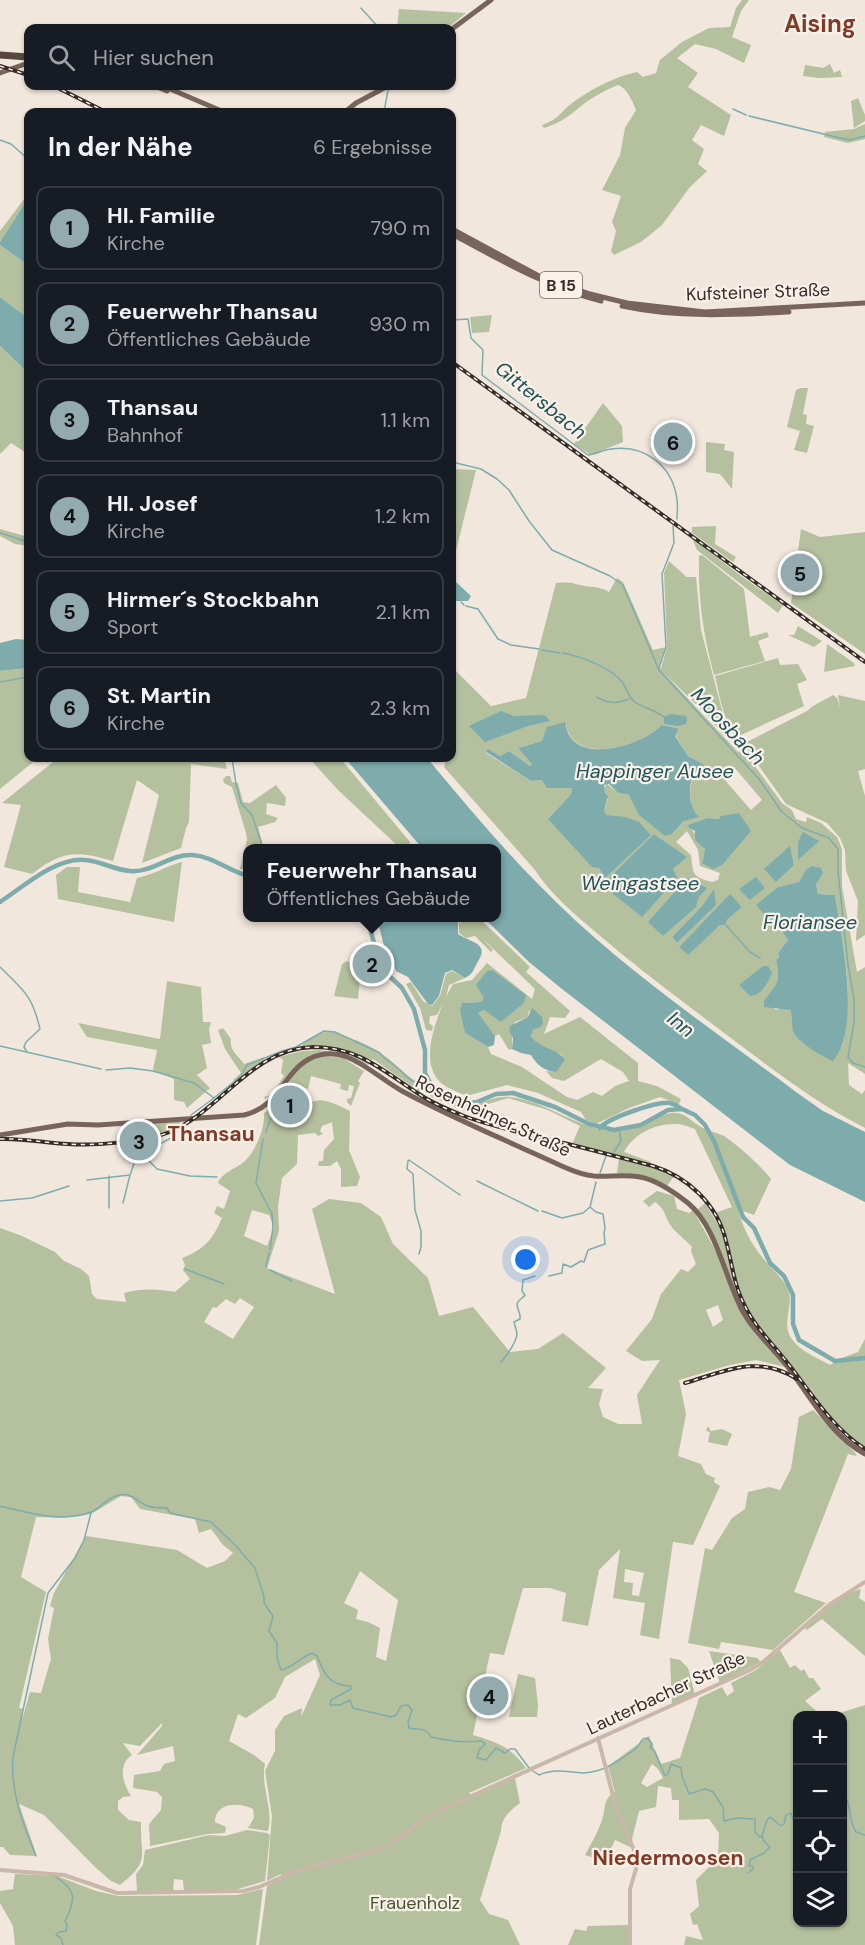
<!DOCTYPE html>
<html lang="de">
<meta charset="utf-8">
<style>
:root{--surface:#171b24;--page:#242831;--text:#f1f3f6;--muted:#9ea1a6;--line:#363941;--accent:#93abae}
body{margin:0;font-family:"DM Sans",sans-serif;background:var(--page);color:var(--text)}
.controls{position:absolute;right:18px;bottom:18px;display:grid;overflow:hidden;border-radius:12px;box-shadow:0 2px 4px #0004}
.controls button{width:54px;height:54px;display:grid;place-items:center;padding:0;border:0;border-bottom:2px solid var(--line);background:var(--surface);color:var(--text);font:30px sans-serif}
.you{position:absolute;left:526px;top:1260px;width:21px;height:21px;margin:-15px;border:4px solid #fff;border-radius:50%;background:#1a73e8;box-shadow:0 0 0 9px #1a73e833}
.badge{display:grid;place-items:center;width:39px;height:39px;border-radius:50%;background:var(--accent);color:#111;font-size:20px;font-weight:700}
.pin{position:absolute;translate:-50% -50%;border:3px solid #fff;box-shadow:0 2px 6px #0006}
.popup{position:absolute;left:243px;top:844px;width:258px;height:78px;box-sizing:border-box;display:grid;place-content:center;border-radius:12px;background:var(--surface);filter:drop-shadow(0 2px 4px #0005);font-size:20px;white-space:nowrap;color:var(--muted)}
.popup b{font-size:22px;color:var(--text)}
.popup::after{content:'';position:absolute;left:50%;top:100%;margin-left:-12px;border:12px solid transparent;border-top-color:var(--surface)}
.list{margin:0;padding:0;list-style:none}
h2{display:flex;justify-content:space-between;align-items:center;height:78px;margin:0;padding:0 24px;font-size:26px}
h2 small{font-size:20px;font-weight:400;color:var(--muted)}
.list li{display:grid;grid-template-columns:39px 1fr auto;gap:18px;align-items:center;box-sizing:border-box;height:84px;margin:0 12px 12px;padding:0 12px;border:2px solid var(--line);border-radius:12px}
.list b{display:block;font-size:22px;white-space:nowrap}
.list p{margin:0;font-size:20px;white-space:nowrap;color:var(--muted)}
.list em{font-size:20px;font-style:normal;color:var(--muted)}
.icon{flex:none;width:33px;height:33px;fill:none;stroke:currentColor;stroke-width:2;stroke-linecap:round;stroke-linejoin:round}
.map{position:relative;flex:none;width:865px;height:1945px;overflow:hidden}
.search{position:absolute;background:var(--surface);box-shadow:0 2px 4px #0004;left:24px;top:24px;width:432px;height:66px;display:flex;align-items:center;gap:15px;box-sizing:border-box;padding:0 21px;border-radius:12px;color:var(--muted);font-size:22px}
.panel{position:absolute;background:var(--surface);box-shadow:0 2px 4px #0004;left:24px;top:108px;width:432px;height:654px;border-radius:12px}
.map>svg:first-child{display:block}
.green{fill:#b5c09e;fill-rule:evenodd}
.water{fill:#7eacad}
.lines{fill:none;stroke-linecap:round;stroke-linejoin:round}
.stream{stroke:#7eacad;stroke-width:1.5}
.river{stroke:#7eacad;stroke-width:4.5}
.minor{stroke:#c9b7aa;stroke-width:4}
.major{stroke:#78645b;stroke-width:5}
.highway{stroke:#574740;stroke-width:7}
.rail-casing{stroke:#362d29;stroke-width:4}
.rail{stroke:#f9f1ea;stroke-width:1.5;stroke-dasharray:4.5;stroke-linecap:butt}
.labels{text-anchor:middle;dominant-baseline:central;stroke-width:4.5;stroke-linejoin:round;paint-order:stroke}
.shield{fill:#f9f1ea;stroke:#706863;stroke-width:1.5}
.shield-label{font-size:16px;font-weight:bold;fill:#362d29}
.street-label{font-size:18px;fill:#362d29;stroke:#f9f1ea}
.park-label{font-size:18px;fill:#47542e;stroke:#f9f1ea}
.water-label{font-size:20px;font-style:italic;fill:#205456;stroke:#f9f1ea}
.quarter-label{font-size:21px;font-weight:bold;fill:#823926;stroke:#f9f1ea}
.district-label{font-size:24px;font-weight:bold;fill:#823926;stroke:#f9f1ea}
</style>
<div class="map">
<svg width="865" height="1945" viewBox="0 0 865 1945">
<rect width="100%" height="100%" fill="#f1e7dd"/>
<path class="green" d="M742,0h7l-8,11 -9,26 19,8 -7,18 -28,-14 -21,-5 -18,14 21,15 -10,14 43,28 -7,21 -23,-11 -9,15 12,9 -6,15 9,7 -17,16 -28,38 -21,17 -27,13 -3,-4 5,-20 -4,-9 9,-26 -19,-6 18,-35 5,-27 11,-18c-4,-9 -8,-21 -18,-25 -13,5 -27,13 -37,21 -13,11 -21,17 -37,22l-2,-3c19,-7 16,-11 30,-22 18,-13 43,-27 65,-31l6,5 13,-4 4,-13 22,-18 27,-14 21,-1 6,-19z
M399,9l67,4 -18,15h-51z
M830,64l4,9 6,-3 2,7 -22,1 -17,-2 2,-11 18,3z
M858,98l7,17v6l-11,7 -3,-27z
M865,124v15l-17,4 -24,-6 1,-5 29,-3z
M28,194v9h-3l-25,39v-11z
M0,245l28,20v53l-28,-21z
M492,315l-3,17 -17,1 -2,-16z
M0,346l28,27v81l-17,-11 -11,11z
M801,388h7l-5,26 4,1 -1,9 8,2 -7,27 -13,-3 6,-19 -13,-4 9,-37z
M603,403l19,23 1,16 -32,13 -17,-11z
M706,442l19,2 -1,6 10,2 -2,37 -12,-15 -14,-2z
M452,469l24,1 -24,97z
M716,526l-1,18 21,13 -3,5 -41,-29v-6z
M0,529l28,8v9l-13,-2 -15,-8z
M801,529l19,8 45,-5v122l-74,-51z
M692,538l49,38 42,29 -5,8 -81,-63z
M702,555l42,34 6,48 6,-2 1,2v-2l10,-3 2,5 -11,4 7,20 -51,14c-11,-41 -16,-76 -15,-119z
M669,561c4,4 13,11 17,16h10l5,53 21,80 9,24 -7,2 -17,-21 -44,-43 75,80 5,-2 39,53 10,7 4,9 10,3 1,-5 14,6 16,14 5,12v38l15,85 8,-5v107l-17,-11 1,22 13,9 3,-4v38c-60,-31 -112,-74 -166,-114 -36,-27 -72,-55 -107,-85 -21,-18 -42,-36 -57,-59l-91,-103 3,-9h5v-12l4,-11 -4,-6v-62l39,39 35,-8 30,-115c12,-1 13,-1 24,2 12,3 17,0 29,7l8,-14 6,4 30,68 13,-3 -7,21h2l6,-21 -3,-74zM566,724c6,42 76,23 95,1l16,3 -2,7 13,21 17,9c-17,13 -17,27 -12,47l-21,22 -43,-39 -11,-2 -11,-9 -3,4 4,11 -4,11 2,5c21,6 29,0 44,20l-102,-16 23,-25 1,-6 -30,-8 -11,1 -45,-28 2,-3 12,6 9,-5 21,15 3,-2 -15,-16 24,-7zM734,767l28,33 -11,10 -29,-33zM708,818l12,1 -18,44 3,-14 -14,-21zM687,831l11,19 2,16 20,7 -2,7 -6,2c-19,-5 -19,-7 -21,-27l-15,-13zM654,834l32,23 -13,12zM790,847l4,18 -18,16 -11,-12zM800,882l16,2 2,10 17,1c7,49 21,102 7,151l-50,-19 2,-10 -4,-7 -7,-2 -7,2 -12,-10c13,-16 17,-18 12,-40l3,-3 -1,-4 10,-13 -9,-13 -1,-40zM714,890l1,15 -38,38 -5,-6 30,-31zM730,895l12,12 -22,19 -41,21z
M798,626l24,15 -8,6 -26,-12h6z
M827,644l27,19 1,3 -31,6z
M778,658l2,7 18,-1 9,16 -10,4 7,22 -63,29 1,3c-17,-4 -23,-46 -27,-62z
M28,668v90h10l-38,31v-118z
M833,695l4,3 3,9 -2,-12 27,6v68l-7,2 7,25v139l-9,6 2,-40 -12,-30 -1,-21 -5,-12 -13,-15 -41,-19 -44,-62 4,-2 1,2 60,-31 6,-5z
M58,758h166l3,11 -36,-5 -2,58 -3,6 -5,20 -39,15 17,-68 -22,-15 -24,81c-36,-10 -50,-11 -81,13l-28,-7 17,-62 -19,-2z
M309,758h31l70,84 -2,6h-8l-62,-58z
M226,776h4l2,6 6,1 5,19 7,1 26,-18 10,13 -1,8 -18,-3 -1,11 12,4 -3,4 -17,5 4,15 -5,6h-9l-1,22 -7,-1 7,-29 -1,-7 -14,-46 -8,-4 -1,-3z
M182,862l-8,60 -116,-23 -2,-24 11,-8h13l-2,25 52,10 7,-24c16,-3 29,-12 45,-16z
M456,918h23l51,49 -4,5 44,39 -5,7 -15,-1 -6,17 36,-17 58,46v18l19,5 24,13 -2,5 -19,-7 -31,11 -33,16 -10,-4 -5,-8 -43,-19 -31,-8 -41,11c-7,-4 -18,-7 -25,-13 -21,-20 -7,-56 2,-80l-6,12 -7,1 -1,7 4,3 -1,5 -6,-1 -6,-22 -14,-24 5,-2 12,19 9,5 8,-10 6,-22 6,-3 13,7 -16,7 -3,12 7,-13 19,-4 15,-17 45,36 3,-10 -52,-50 10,11 -2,2 -16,-16 -9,2 -7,-5v-11l5,3zM485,998l39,5 -23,18 -17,-11 -7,3 18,23 4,-2 10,16 3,-1v-14l3,-13 13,-5 1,-7 12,17 -8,3 -2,6 4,7 27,12 -6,17 -10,-1 6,7 12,3 37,-22 22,13 6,9 -14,5 -13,10 -9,-4 -16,8 -10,-3 -45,-30 -31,-13 -3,-7 -23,-14 -3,-30 19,-1z
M347,961l14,9 -3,29 -24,-3 8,-32z
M167,981l34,6 2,35h8l-2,7 2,14 -9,2 5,23 -10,7 13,13 -23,20 -3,-6 -10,-2v-21l-21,-9 4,-20 -70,-13 -9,-14 82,16z
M223,1028l8,11c-2,12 7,16 13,25l20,-7v4l-28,21 -3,-2 8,-7 -16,-24 -7,-19z
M329,1031c19,6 41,13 56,25 13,10 22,21 37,29l-2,7 -47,-33 -1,1 -33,-11 -38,-2c7,-10 17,-13 28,-16z
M319,1050l31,4 21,10 -5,1 -32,-12 -28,5 -34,37 -7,4 -1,-2 7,-2 13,-19 -3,-3 2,-13 -4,-3 23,-6z
M327,1056l16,2 21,13 -6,10 2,2 -9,23 -4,-4v-3l4,-1 3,-12 -5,-1 -1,6 -8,-2 1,-5 -30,-8 -3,13 -6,-2 -2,5h-11l-6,22 2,3 3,-1c29,-19 30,-21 62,-5l-1,39 11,27 -3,9 -16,1v-18l-4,-8 -7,5h-12l1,-5h4l1,-11 10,-11 -2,-17 -10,4 -2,5 3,3 -5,2 -3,-3 -17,2 -1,29 -15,14 -4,29 1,24 -12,37 68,26 -23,-85 17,-10 32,4 20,14 12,27 35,34 11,38 34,-9 37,45 28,-3 25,-16 43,35 -18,20 15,1 -4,15 4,13 15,7h24l-5,-29 23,-35 -18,1 -16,-10 26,-32 9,-25 20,-25 7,3 8,-8 -5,-13 1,-4c-6,-7 -16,-14 -21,-21 -6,-8 -6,-18 -16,-24l-6,5 -6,-6 14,-10 17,5 3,13 12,4 4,-3 24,43 19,50 49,64 -29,-7 -26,5 -51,15 7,34 -8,42 23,8 5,10 9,4 -1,4 6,4 -27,59 -20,-3 -14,97 -19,-4 5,-32 -32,-5 7,-49 -21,21 -11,56 -26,-5 4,-28 -16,-5h-27l-19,67 -14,-2 -17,82c25,8 37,11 53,33l-57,25 4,4 42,-19 5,25c-9,7 -19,15 -19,28l-21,69 9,14 19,6 12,25h-261l8,-59 13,-7 1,-5 -14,7 5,-65 -7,-45 10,-20v-21l9,-14 18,-8 -1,9 19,-42 -5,-16 -30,18 -10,21 -29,20 -8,-4 -9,27 25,14 11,9c-5,22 9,45 3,67l-20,-3 6,-10 -1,-9c-13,-7 -38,-7 -38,13l11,5 -1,6 -17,1 -58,12 -1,-22 12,-14 1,-13 -5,-5 -24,-4 1,-13 26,-4 4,-7 11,-3 -2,-15 -36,9 25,-29v-3l-22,23 -17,-3 9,12c-14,9 -10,28 -1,41l-8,1 -5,4v9l11,10 12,2c-1,36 10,38 -21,63l-9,-4 -15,-13 -52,-53 -25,-11 18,52 -27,-1 -7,-8h-3v-619l22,8 33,16 9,9 17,8 8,7 3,18 5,5 29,3 -2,-9c17,-5 35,-4 51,-1l15,-13 -7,-9 2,-5 -3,-7c22,-8 31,-19 40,-40l-8,-5 3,-7 7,3 6,-18 -12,-8c4,-11 20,-15 28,-23 11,-12 19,-32 18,-47 19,-10 23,-37 40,-49 7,-4 15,-6 23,-8zM252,1210l17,5 5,12 -7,19 -23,-10zM240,1298l14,9 -21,32 -29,-17 9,-15 3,1 10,-9 9,5zM718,1305l5,15 -10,7 -7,-17zM121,1496l10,1 9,12 55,10 4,14 12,-4 12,16 10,8 -8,8 -18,7 -30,-18 -91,-14 -32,57 -4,13 4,2 -6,31 3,20 -10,34 -11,-1 -8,28 1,-11 -4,-1 27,-116 -25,-15 15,-60 26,1 29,-4zM625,1569l19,4 -5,23 -7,-1 1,-12 -9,-1zM360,1571l38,29 -12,61 -10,-4 4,-29 -12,-6 -12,-3 2,-9 -14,-7z
M432,1089c14,9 29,19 47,14 10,-3 20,-7 31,-6 35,4 64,29 99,34 21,3 42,-15 62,-18 14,-2 20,9 32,15 6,4 14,4 21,8 17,12 34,27 47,43l-17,36 -16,-6c4,17 13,35 25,49 8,11 20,19 25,32 7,17 -10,35 7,53 8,9 24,16 35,22l9,-6 19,-7 7,-13v109c-30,-20 -42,-44 -64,-71 -21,-26 -48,-50 -60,-81 -11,-27 -10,-59 -26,-83l17,-6 -37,-78c-6,-2 -12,-5 -18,-5 -21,-1 -44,10 -53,28l27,10v2l-79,-20 8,-18 -32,-16 -40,-12 -43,13 -35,-15z
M181,1121l-2,5 -19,8 -17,4 2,-15z
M619,1158l38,10 17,8 -7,10 -50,-13z
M705,1203l18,30 12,55 -13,-32 -25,-46z
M813,1410c7,7 42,40 44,46l-9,-2 -54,138 32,11 -53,47 -52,-8 -2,7 -31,-6 17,-95 7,2 20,-32 13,-9 3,-17 21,-5 11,3 11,-21 8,-52z
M708,1426l3,5 11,-2 10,5 -5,12 -19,-4 2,-10 -4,-1z
M861,1589l-2,9 6,4v54l-43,-37 -18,13 3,-2 -2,-2c14,-12 38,-35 56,-39z
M780,1650l10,18 5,-3 6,6 3,-2 5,9h4l8,11 -16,12 16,14 -23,1v206h44v-206l-9,-1 32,-10v240h-181l2,-9 17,4 -6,-16 -4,1 -3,-11 9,-8 -3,-26 22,-22 1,-25 -10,-14 -30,1v-20h-7l-1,-12 -13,-2 -2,21 -17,4 -9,36 -15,-7 -10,22 -20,-7c6,-11 13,-23 17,-35 4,-10 0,-21 13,-28l-7,-26 41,-30 12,28 19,-6 19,-60 23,-11 5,9 7,-5 -3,-8 25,-13zM652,1764l6,5 5,9 -16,9 -6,-4z
M709,1651l49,7 2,4 -40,21z
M670,1658l10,2 8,8 7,27 -23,10z
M518,1674l17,4 3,28 -1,11h-28z
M247,1830l20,3 3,2 -5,46 -27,8 -54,3 -1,-12 -9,-1 -1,13h-36l-1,-18 7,-9 2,-15 64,-15 16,1z
M15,1874l42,2 39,15 22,5 119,-1 26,-6 -7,56h-241l-2,-19 -13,-23v-12l13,-2z
M628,1925v20h-60l7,-16 11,2 2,-5z"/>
<path class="water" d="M25,203h3v62l-28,-20v-3z
M0,297l28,21v55l-28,-27z
M452,582h4l15,14 -3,5h-16z
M16,639l12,1v28l-28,3v-28z
M501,711l13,5 31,-1 5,6 -22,5 -43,16 -16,-16z
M670,714l16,2 1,4 -1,4 -9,2 -13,-2v-7z
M565,722c1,4 2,9 4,13 16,28 76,9 92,-10l16,3 1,2 -3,6 13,20 17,9c-4,3 -9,5 -11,10 -7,12 -5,33 5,42l-15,4 -12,13 -7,2 -26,-21 -10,-20 -11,-2 -9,-9 -5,1 1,7 3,5 -4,13 2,5 19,2 14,5 12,13 -46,43 -6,-10 -7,-1 -44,-48 23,-25 1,-6h-25l-5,-8 -11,1 -45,-29 2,-3 12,7 9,-5 21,15 2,-2 -14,-16 24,-7 5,-14z
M345,758h82c37,44 73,88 114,129 76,78 168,140 255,205l27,19 42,21v70l-75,-37 -228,-176 -33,-27 -45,-44h12v-70h-74z
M739,813l12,18 -29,34 -9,4 -11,-6 3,-14 -10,-9v-9l-6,-3 -1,-3 20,-7 11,1 2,-3z
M803,832l16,9 -21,19v-18z
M654,834l33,23 -14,12 4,9 -35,39 -40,-32z
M790,846l4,19 -18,17 -12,-13z
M812,866l9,2 2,5 -7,11 2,10 17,1c6,42 27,132 -2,166 -10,-4 -34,-18 -39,-28 -4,-8 0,-15 -4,-23l-26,-3v-7c13,-16 17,-18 12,-40l3,-3 -1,-4 10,-13 -9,-13 -5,-1 -18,-21 22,-18 21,-5 7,-12z
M756,877l9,11 -15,12 -11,-11z
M687,878l20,10 -9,10 -2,9 -33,29 -15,-14z
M714,889l2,16 -39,38 -5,-6 30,-31z
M730,894l12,13 -15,13 -2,4 -6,2 -31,29 -9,-8z
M377,918h77l4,5v11c13,9 33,9 19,29 -3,6 -4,11 -12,15l-13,-8 -7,3 -6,23 -7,9 -4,-1 -20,-27 -12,-6 -2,-7 -7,-6z
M763,966h5l4,7c-4,10 -10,22 -22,23l-11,-11z
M492,970l34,25 -2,8 -23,19 -17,-12 -6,3 17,23 -1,9 -6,2 -23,-14 -5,-23 2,-7 19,-1 3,-4 -8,-13 11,-14z
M532,1008l10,9 1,6 -2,4 -8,3 -2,6c8,13 27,12 34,24l-9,12c-12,-1 -19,-7 -25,-17l-10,-2 -9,-4 1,-11 -4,-7 1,-5 18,-9z"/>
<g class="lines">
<path class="stream" d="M361,8l18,20
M733,109l13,6
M384,112l4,-22
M749,116l91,22 10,2 15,-4
M0,140l11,4 17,15
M452,320l16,-1 3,19 12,12 -1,25 106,80c8,-1 15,-5 23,-6 34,-5 62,17 66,51 1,6 0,13 0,19
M452,462l29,7 16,10 12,11 20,31 23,29 58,26 13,9 36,85 100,109 23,33 20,16 27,10 9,11v22l10,94 6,34v23l-6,35 5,6 12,4
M0,533l28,9
M461,602l3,3
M466,606l12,3 20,30 13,6 28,4
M542,650l18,3
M563,653c17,3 49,15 59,29 5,6 6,15 13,20 9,6 20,8 29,15
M659,668l7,-21 -4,-73 12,-31 -1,-17
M0,682l28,-5
M597,697c12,7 19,7 32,2
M232,758l4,26 5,19 11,12 11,33
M725,924l25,28 10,6
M0,967c24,24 32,28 40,62l-14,13 -2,5 3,5
M0,1046l101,23
M106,1070l24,-2 23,3 41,12 20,15 27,-22 6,-11 35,-14 14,-4 28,-16 11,1 45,21c3,6 8,7 14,12 15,11 14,20 36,19
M191,1115l23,-17
M177,1132c-10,13 -23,9 -31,26l11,11 33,7 27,1
M266,1132l8,-24
M263,1139l-7,44 16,31 1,13 -3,23
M614,1152l7,-11 -2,-12
M600,1173l6,-17
M87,1180l43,-5 6,-17
M477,1181l61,30
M0,1201l32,-3 37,-12
M123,1203l7,-28
M109,1208v-32
M542,1211l20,7 21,-5 7,-6 6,-25
M419,1254l2,-7v-16l-6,-21 -2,-36 -6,-5 1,-8 1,-1 51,35
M266,1267l3,-14
M185,1269l39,15
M270,1270l22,11
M549,1276l13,-3 1,-9 8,3 10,-6 3,1 4,-12 17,-6 -1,-11 1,-5 -2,-14 -7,-2 -6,-5
M501,1362c5,-6 16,-20 16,-29 -1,-4 -2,-7 -3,-11l6,-3c1,-6 -3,-10 -3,-15 1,-4 6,-6 8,-9l-3,-4 1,-11 12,-4
M0,1506c28,7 63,17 91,6 10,-4 17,-15 28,-17 13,-3 19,8 29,11 6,2 13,2 19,2l3,5 41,9 24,23 20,23 9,29v6l9,13 -4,15 8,12v15l4,12c11,-2 20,-13 31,-17l5,3c7,18 13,30 34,30v3l-20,11 -1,5h10l10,-5 3,8 38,9 5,-2 5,-9 7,-1 4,5 -4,12 1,6c9,2 17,-1 22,9 17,4 33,6 51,4l3,3 -6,6 -2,8 9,2 10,-12 9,5 5,-4h5l14,19
M533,1771l6,4c15,-7 28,-3 43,-2 20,0 37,-12 52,-23 4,-2 6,-8 9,-11l4,-1 5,6 -2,3 5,5 10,24 3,-2 3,-10 10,4 1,8 7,18 16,-5 8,3 10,15 1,14 13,-3 18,1v13l5,5 2,-1 5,-16 3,-3 11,9 3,-2 2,-9 5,-2 4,12 3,1
M842,1803l5,-3c4,10 3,23 9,32l9,3
M36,1856c-13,-32 -26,-64 -23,-99l35,-164 27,-35 9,-18 7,-27
M748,1873l5,-4v-3h-4l1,-6 14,-7 6,-6 -6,-6 -2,-5
M56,1877c21,14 20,22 9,44l2,4 -1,6 -7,1 -3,3 5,3 2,7"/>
<path class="river" d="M0,902c23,-15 56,-45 85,-42 16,1 29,10 45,11 22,2 40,-17 62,-16 21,1 36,16 56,21
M364,918l5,7 12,43 21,20 12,21 11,41v23l7,14 20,12 13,4 12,-1 19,-8 17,-1 42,14 34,17 25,6 27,-5 27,-15 14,-1 13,6 10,10 9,16 29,76 11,11 16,35 14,13 9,19v29l6,16 36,21 30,-3
M600,1128c7,-10 58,-27 70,-25 4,1 8,3 12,6"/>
<path class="minor" d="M598,1738l18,69 20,48v14l-6,20v56
M0,1870l64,5 53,18 127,-2 15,-4 40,-17 78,-20 16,-8 31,-23 21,-11 305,-138 13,-8 66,-57 36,-23"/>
<path class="major" d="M452,29l39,-29
M0,73l28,-10
M155,86l12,5
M163,86l61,26
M345,112l11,-9 32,-17
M452,229l87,47 51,18 37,9 78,9 160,-9
M452,234c48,26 95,53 149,67
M622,306c56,12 110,9 167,6
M0,1135l68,-11 30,1 146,-10c40,-9 40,-52 76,-60 9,-2 19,-1 27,2 20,8 37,24 55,34 52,28 108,51 162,76 9,4 19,8 30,9 15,1 31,-2 46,1 17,3 34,15 48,26 28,23 37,74 53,105 11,22 31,39 46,58 24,31 42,68 78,88"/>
<path class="highway" d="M0,55l28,2"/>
<g class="rail-casing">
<path id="rail" d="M0,66l28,9
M54,86l52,26
M452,362l413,300
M0,1139c23,-1 45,4 68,5 26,2 75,-2 99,-11 54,-21 83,-84 146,-86 46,0 70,24 106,47 13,9 30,16 45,22 26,10 55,16 83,23 35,8 71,18 106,27 35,11 64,38 73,75 6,22 8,45 19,65 10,21 27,37 41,55 25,31 45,66 79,88
M685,1383c41,-12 72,-29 112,-4"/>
</g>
<use href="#rail" class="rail"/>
</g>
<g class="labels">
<rect class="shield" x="540" y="272" width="42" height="26" rx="4.5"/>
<g class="shield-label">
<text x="561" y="285">B 15</text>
</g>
<g class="street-label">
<text transform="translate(758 292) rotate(-2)">Kufsteiner Straße</text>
<text transform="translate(493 1116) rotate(25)">Rosenheimer Straße</text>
<text transform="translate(666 1693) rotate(-25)">Lauterbacher Straße</text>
</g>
<g class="park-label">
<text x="415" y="1903">Frauenholz</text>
</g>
<g class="water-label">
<text transform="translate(541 400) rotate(39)">Gittersbach</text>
<text transform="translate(728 726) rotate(47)">Moosbach</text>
<text x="655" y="771">Happinger Ausee</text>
<text x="640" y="883">Weingastsee</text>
<text x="810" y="922">Floriansee</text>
<text transform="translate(681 1024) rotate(39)">Inn</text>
</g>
<g class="quarter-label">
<text x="211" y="1134">Thansau</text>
<text x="668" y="1858">Niedermoosen</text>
</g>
<g class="district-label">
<text x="820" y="23">Aising</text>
</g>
</g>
</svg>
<div class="controls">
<button>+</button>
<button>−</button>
<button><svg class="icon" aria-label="locate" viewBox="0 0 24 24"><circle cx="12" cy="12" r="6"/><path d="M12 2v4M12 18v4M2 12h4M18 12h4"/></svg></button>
<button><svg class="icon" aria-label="layers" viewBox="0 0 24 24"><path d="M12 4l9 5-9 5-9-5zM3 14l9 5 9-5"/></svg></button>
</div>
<div class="you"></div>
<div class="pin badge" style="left:290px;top:1105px">1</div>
<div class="pin badge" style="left:372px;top:964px">2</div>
<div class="popup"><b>Feuerwehr Thansau</b>Öffentliches Gebäude</div>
<div class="pin badge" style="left:139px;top:1141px">3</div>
<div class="pin badge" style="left:489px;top:1696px">4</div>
<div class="pin badge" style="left:800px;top:573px">5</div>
<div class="pin badge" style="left:673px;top:442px">6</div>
<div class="search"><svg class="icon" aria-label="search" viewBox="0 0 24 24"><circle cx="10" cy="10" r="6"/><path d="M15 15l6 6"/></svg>Hier suchen</div>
<section class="panel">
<h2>In der Nähe<small>6 Ergebnisse</small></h2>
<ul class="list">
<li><span class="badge">1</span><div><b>Hl. Familie</b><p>Kirche</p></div><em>790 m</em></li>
<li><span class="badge">2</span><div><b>Feuerwehr Thansau</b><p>Öffentliches Gebäude</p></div><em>930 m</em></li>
<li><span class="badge">3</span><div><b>Thansau</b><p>Bahnhof</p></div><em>1.1 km</em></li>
<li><span class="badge">4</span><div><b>Hl. Josef</b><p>Kirche</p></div><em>1.2 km</em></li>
<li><span class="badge">5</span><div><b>Hirmer´s Stockbahn</b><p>Sport</p></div><em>2.1 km</em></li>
<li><span class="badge">6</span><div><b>St. Martin</b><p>Kirche</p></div><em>2.3 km</em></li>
</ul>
</section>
</div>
